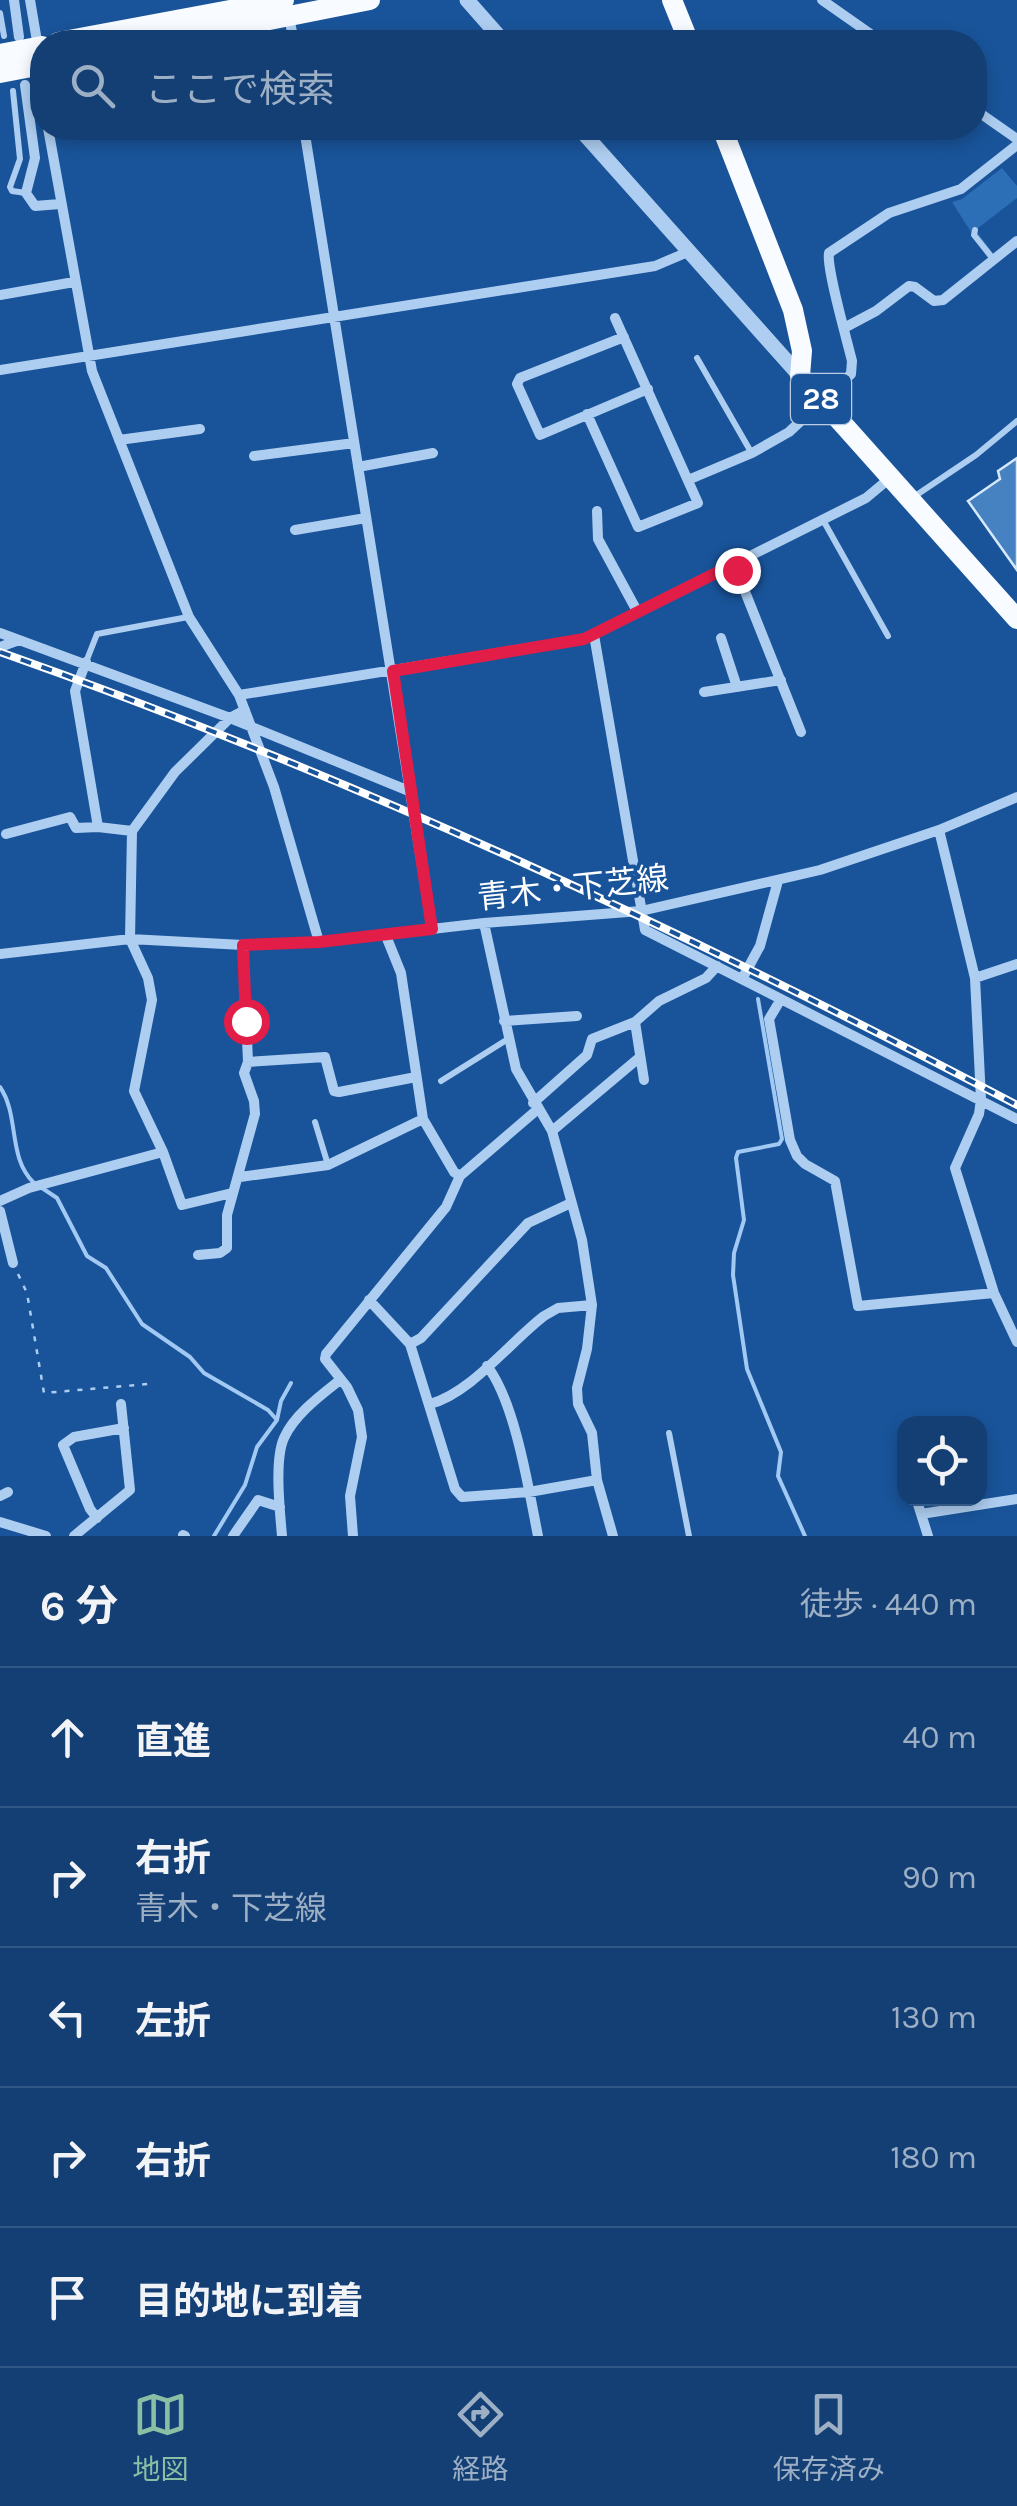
<!DOCTYPE html>
<html lang="ja">
<meta charset="utf-8">
<style>
:root{--surface:#133f74;--page:#1c4679;--text:#f1f3f6;--muted:#9dafc5;--line:#325886;--accent:#8abfa5}
body{margin:0;font-family:Karla,"Noto Sans JP",sans-serif;background:var(--page);color:var(--text)}
.controls{position:absolute;right:30px;bottom:30px;display:grid;overflow:hidden;border-radius:20px;box-shadow:0 5px 15px #0003}
.controls button{width:90px;height:90px;display:grid;place-items:center;padding:0;border:0;border-bottom:2px solid var(--line);background:var(--surface);color:var(--text);font:50px sans-serif}
.stop{position:absolute;width:30px;height:30px;margin:-22px;border:8px solid #e11d48;border-radius:50%;background:#fff}
.stop.end{background:#e11d48;border-color:#fff;box-shadow:0 2px 10px #0008}
.list{margin:0;padding:0;list-style:none}
h2{display:flex;justify-content:space-between;align-items:center;height:130px;margin:0;padding:0 40px;font-size:42px}
h2 small{font-size:32px;font-weight:400;color:var(--muted)}
.list li{display:grid;grid-template-columns:65px 1fr auto;gap:30px;align-items:center;box-sizing:border-box;height:140px;padding:0 40px;border-top:2px solid var(--line)}
.list b{display:block;font-size:38px;white-space:nowrap}
.list p{margin:0;font-size:32px;white-space:nowrap;color:var(--muted)}
.list em{font-size:32px;font-style:normal;color:var(--muted)}
.icon{flex:none;width:55px;height:55px;fill:none;stroke:currentColor;stroke-width:2;stroke-linecap:round;stroke-linejoin:round}
.map{position:relative;flex:none;width:1017px;height:1536px;overflow:hidden}
.search{position:absolute;background:var(--surface);box-shadow:0 5px 15px #0003;left:30px;right:30px;top:30px;height:110px;display:flex;align-items:center;gap:25px;box-sizing:border-box;padding:0 35px;border-radius:40px;color:var(--muted);font-size:38px}
.sheet{height:830px;background:var(--surface)}
nav{display:flex;justify-content:space-around;align-items:center;box-sizing:border-box;height:140px;border-top:2px solid var(--line);background:var(--surface);font-size:28px;color:var(--muted)}
nav a{display:grid;justify-items:center;gap:5px}
nav .on{color:var(--accent)}
.map>svg:first-child{display:block}
.green{fill:#2c6fb7}
.lines{fill:none;stroke-linecap:round;stroke-linejoin:round}
.stream{stroke:#a1c9f3;stroke-width:4}
.building{fill:#4681c2;stroke:#d6e8fc;stroke-width:2.5}
.path{stroke:#aecef1;stroke-width:2.5;stroke-dasharray:5 8;stroke-linecap:butt}
.service{stroke:#aecef1;stroke-width:6}
.minor{stroke:#aecef1;stroke-width:10}
.tertiary{stroke:#aecef1;stroke-width:15}
.primary{stroke:#f8fbff;stroke-width:20}
.rail-casing{stroke:#fff;stroke-width:8}
.rail{stroke:#19549a;stroke-width:4;stroke-dasharray:11;stroke-linecap:butt}
.route{stroke:#e11d48;stroke-width:12}
.labels{text-anchor:middle;dominant-baseline:central;stroke-width:8;stroke-linejoin:round;paint-order:stroke}
.shield{fill:#19549a;stroke:#bacce1;stroke-width:2.5}
.shield-label{font-size:30px;font-weight:bold;fill:#fff}
.street-label{font-size:32px;fill:#fff;stroke:#19549a}
</style>
<div class="map">
<svg width="1017" height="1536" viewBox="0 0 1017 1536">
<rect width="100%" height="100%" fill="#19549a"/>
<path class="green" d="M1002,168l15,18v12l-39,30 -1,4 16,21 -6,4 -35,-55 10,-3z"/>
<g class="lines">
<path class="stream" d="M758,999l24,140 -3,5 -41,8 -2,6 8,62 -10,33 -1,22 14,94 34,83 -3,24 27,60
M0,1087c20,29 7,70 34,96
M42,1188l15,10 30,58 19,12 36,56 48,33 14,16 64,37 9,10
M214,1536l31,-51 12,-38 20,-27 4,-19 10,-18"/>
</g>
<path class="building" d="M1017,458v112l-49,-69 32,-22 -2,-8z"/>
<g class="lines">
<path class="path" d="M18,1274l9,19 17,100 104,-9"/>
<path class="service" d="M0,13l4,23
M13,91l7,68 -10,28 2,4 14,2
M975,230l-1,5 20,25
M697,358l54,94
M915,496l61,-41 41,-34
M823,520l65,116
M86,662l11,-28 91,-17
M441,1081l67,-42
M315,1122l13,43
M669,1433l20,103"/>
<path class="minor" d="M14,0l5,37
M30,0l8,47
M822,0l60,42
M289,17l5,25
M39,67l3,23
M25,85l10,73 -9,35 9,13 25,-2
M974,109l43,30
M48,128l44,243 97,246 50,78 35,92 45,155
M304,128l128,801
M0,295l74,-13
M844,328l32,-17 33,-25 6,1 19,14 9,-1 74,-59
M624,337l-104,41 -3,6 23,51 108,-46
M0,370l655,-104 33,-14
M587,414l51,113 60,-24 -83,-185
M119,440l81,-11
M254,456l100,-13
M358,467l75,-14
M688,480l64,-27 37,-21 62,-58 1,-13c-5,-21 -26,-94 -23,-108l60,-40 72,-24 56,-44
M597,511l1,28 39,72
M295,530l71,-12
M734,564l67,168
M0,633l230,85 179,73
M594,635l51,295 372,189
M721,638l16,49
M0,647l19,-7
M86,662l-11,29 23,136 34,4
M704,692l77,-12
M239,695l345,-56 282,-141 24,-20
M939,830l36,148 6,121 -2,15 -24,54 39,125 23,49
M6,834l64,-17 6,11 22,-1
M484,923l32,146 36,62 30,109 10,65 -5,44 -10,39 1,16 14,29 5,47 16,56
M386,936l15,37 22,146 31,53 6,4
M0,954l130,-15 113,6 76,-3 165,-19 157,-12 179,-41 119,-40 78,-33
M975,978l42,-14
M742,979l18,-33 18,-65
M781,999l-12,20 21,121 7,16 8,8 30,17 23,125 136,-13
M504,1021l73,-5
M635,1022l9,58
M248,1062l77,-5 9,34 5,1 77,-15
M533,1103l54,-48 5,-16 43,-17 24,-21 47,-23 11,-12
M552,1131l88,-74
M240,1177l88,-12 95,-46
M232,1193l-50,12 -19,-53 -29,-61 18,-91 -4,-22 -18,-39 2,-108 43,-59 55,-54 15,-8
M0,1201l29,-13 134,-36
M0,1211l13,52
M198,1255l22,-2 7,-5v-33l28,-101 -1,-13 -10,-28 4,-11 -5,-117
M369,1300l41,44 45,145 7,8 67,-5 68,-12
M410,1344l11,-6 107,-115 43,-20
M487,1366c28,35 42,125 51,170
M430,1404c41,-11 80,-62 114,-88l14,-8 34,-3
M0,1496l8,-4
M916,1498l12,38
M921,1514l96,-15
M97,1518l-7,-9 -27,-64 11,-8 50,-9
M0,1522l46,14
M183,1535l2,1
M74,1536l56,-46 -9,-86
M233,1536l25,-36 22,7
M282,1536c-2,-24 -8,-76 2,-98 10,-23 37,-43 56,-58
M353,1536l-3,-40 12,-59 -4,-27 -11,-23 -22,-28 1,-5 120,-147 14,-31 78,-67"/>
<path class="tertiary" d="M467,0l37,42
M579,128l221,248"/>
<path class="primary" d="M672,0l17,42
M58,42l226,-42
M158,42l212,-42
M0,54l42,-8
M0,73l42,-8
M722,128l71,182 9,41 -2,25 217,243"/>
<g class="rail-casing">
<path id="rail" d="M0,652c350,123 688,280 1017,453"/>
</g>
<use href="#rail" class="rail"/>
</g>
<g class="lines">
<path class="route" d="M246,1021l-3,-76 76,-3 113,-13 -39,-258 191,-32 150,-75 3,6"/>
</g>
<g class="labels">
<rect class="shield" x="791" y="374" width="60" height="50" rx="8"/>
<g class="shield-label">
<text x="821" y="399">28</text>
</g>
<g class="street-label">
<text transform="translate(573 888) rotate(-6)">青木・下芝線</text>
</g>
</g>
</svg>
<div class="controls">
<button><svg class="icon" aria-label="locate" viewBox="0 0 24 24"><circle cx="12" cy="12" r="6"/><path d="M12 2v4M12 18v4M2 12h4M18 12h4"/></svg></button>
</div>
<div class="stop" style="left:246px;top:1021px"></div>
<div class="stop end" style="left:737px;top:570px"></div>
<div class="search"><svg class="icon" aria-label="search" viewBox="0 0 24 24"><circle cx="10" cy="10" r="6"/><path d="M15 15l6 6"/></svg>ここで検索</div>
</div>
<section class="sheet">
<h2>6 分<small>徒歩 · 440 m</small></h2>
<ul class="list">
<li><svg class="icon" aria-label="ahead" viewBox="0 0 24 24"><path d="M12 20V5M6 11l6-6 6 6"/></svg><div><b>直進</b></div><em>40 m</em></li>
<li><svg class="icon" aria-label="right" viewBox="0 0 24 24"><path d="M7 20v-9h11M14 6l5 5-5 5"/></svg><div><b>右折</b><p>青木・下芝線</p></div><em>90 m</em></li>
<li><svg class="icon" aria-label="left" viewBox="0 0 24 24"><path d="M17 20v-9H6M10 6l-5 5 5 5"/></svg><div><b>左折</b></div><em>130 m</em></li>
<li><svg class="icon" aria-label="right" viewBox="0 0 24 24"><path d="M7 20v-9h11M14 6l5 5-5 5"/></svg><div><b>右折</b></div><em>180 m</em></li>
<li><svg class="icon" aria-label="arrive" viewBox="0 0 24 24"><path d="M6 21V4h12l-3 4 3 4H6"/></svg><div><b>目的地に到着</b></div></li>
</ul>
</section>
<nav>
<a class="on"><svg class="icon" aria-label="map" viewBox="0 0 24 24"><path d="M3 6l6-2 6 2 6-2v14l-6 2-6-2-6 2zM9 4v14M15 6v14"/></svg>地図</a>
<a><svg class="icon" aria-label="directions" viewBox="0 0 24 24"><path d="M12 3l9 9-9 9-9-9zM9 14v-3h6M13 9l2 2-2 2"/></svg>経路</a>
<a><svg class="icon" aria-label="saved" viewBox="0 0 24 24"><path d="M7 4h10v16l-5-4-5 4z"/></svg>保存済み</a>
</nav>
